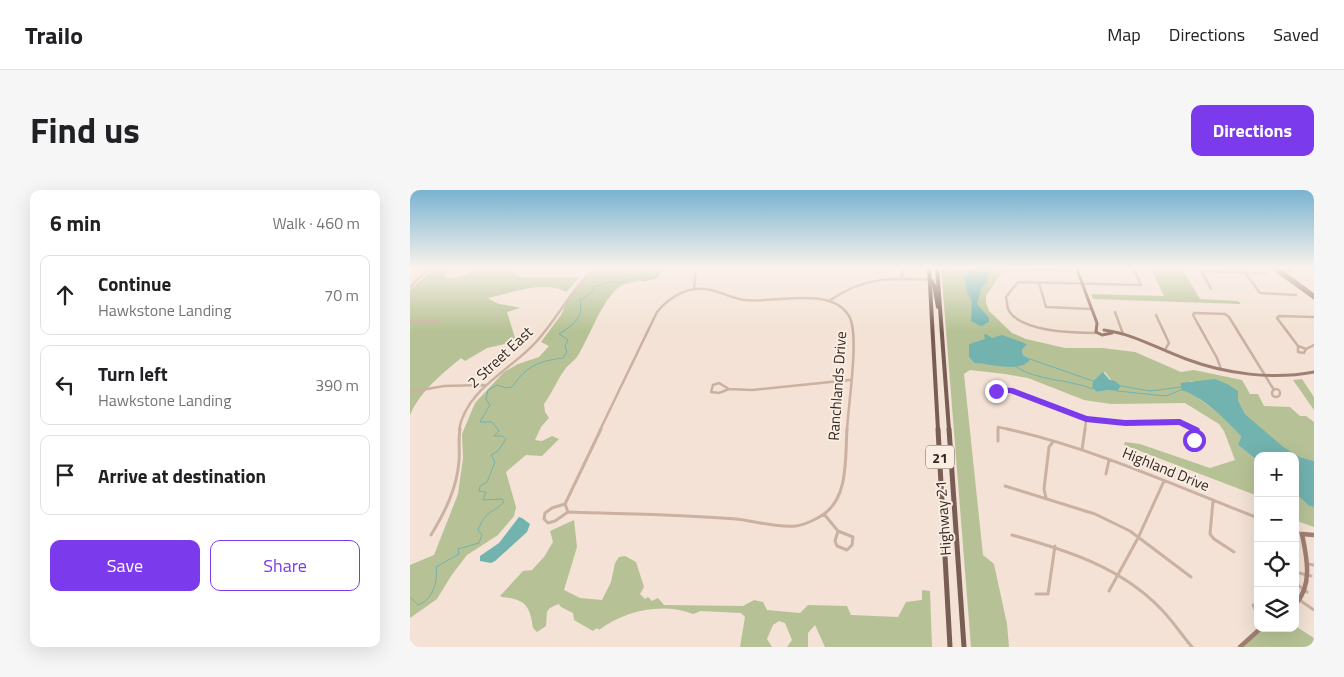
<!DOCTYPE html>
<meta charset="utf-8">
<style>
:root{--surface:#fff;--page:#f6f6f6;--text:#202124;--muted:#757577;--line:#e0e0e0;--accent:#7c3aed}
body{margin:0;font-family:"Titillium Web",sans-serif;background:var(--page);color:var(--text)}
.controls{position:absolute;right:15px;bottom:15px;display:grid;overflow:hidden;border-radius:10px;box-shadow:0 5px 20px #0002}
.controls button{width:45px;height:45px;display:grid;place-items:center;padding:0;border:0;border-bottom:1px solid var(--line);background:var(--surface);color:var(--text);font:25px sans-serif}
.stop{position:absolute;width:15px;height:15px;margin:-11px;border:4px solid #7c3aed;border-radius:50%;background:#fff}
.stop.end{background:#7c3aed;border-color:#fff;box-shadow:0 1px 5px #0008}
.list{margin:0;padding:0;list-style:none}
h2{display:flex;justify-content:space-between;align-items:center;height:65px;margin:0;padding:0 20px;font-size:21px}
h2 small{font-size:16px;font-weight:400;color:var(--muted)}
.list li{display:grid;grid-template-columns:32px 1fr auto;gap:15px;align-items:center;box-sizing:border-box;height:80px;margin:0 10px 10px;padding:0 10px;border:1px solid var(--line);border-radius:10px}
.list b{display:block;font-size:19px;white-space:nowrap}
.list p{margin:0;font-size:16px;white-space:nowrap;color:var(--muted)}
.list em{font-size:16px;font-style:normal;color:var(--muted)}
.actions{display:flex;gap:10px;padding:15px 20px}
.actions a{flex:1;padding:11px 0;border:1px solid var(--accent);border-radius:10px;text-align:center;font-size:18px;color:var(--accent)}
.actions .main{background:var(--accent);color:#fff}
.icon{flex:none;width:28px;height:28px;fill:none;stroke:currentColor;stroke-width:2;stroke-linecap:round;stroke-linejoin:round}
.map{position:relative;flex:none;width:904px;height:457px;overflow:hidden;border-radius:10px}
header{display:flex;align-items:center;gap:30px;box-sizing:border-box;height:70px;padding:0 25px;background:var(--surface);border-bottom:1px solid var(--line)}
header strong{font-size:24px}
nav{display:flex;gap:28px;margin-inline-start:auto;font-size:18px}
.intro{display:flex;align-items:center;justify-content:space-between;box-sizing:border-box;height:120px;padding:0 30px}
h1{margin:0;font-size:35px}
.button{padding:12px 22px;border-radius:10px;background:var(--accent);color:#fff;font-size:18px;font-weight:700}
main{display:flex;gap:30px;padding:0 30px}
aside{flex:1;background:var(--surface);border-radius:10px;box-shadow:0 5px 20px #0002}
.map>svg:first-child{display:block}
.green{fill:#b6c295;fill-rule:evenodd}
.water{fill:#72b2af}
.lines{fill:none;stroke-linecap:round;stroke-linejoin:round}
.stream{stroke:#72b2af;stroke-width:1}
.street-far1{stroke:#cbb1a1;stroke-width:2.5}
.street{stroke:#cbb1a1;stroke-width:3}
.secondary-far1{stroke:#9f7f72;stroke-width:3}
.secondary{stroke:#9f7f72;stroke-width:4.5}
.primary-far1{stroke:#785d54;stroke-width:4}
.primary{stroke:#785d54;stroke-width:5}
.route{fill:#7c3aed}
.labels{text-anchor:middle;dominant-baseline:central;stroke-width:4;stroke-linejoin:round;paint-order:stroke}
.shield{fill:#faede2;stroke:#70635d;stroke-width:1}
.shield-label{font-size:14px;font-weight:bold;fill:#352824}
.street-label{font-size:15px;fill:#352824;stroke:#faede2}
</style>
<header>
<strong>Trailo</strong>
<nav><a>Map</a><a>Directions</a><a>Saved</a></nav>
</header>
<div class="intro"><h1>Find us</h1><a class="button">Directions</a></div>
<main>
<aside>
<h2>6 min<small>Walk · 460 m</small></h2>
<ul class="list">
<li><svg class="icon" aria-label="ahead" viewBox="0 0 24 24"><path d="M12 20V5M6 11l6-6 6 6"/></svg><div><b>Continue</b><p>Hawkstone Landing</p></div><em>70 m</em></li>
<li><svg class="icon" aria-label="left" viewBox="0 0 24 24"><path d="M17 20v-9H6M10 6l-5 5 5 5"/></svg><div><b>Turn left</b><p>Hawkstone Landing</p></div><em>390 m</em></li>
<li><svg class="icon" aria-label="arrive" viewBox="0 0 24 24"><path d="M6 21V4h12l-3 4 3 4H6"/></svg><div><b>Arrive at destination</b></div></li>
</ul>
<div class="actions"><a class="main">Save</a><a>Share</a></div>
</aside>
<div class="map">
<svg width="904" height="457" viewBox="0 0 904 457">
<rect width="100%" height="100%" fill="#f3e2d5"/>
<path class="green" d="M41,77l-7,10c11,4 25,-5 36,-7l1,-2 -5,-1h28l16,10h60l-14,15c-22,-12 -55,1 -78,6 13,9 19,6 32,10l-13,4 8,26 -6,5 -22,5 -22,13 -4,-3c-20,17 -40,32 -51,57v-125l24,-22z
M189,77h72l-12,6 -1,5c-11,3 -29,3 -37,8 -18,10 -33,55 -44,71 -3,4 -8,7 -11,11 -8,10 -14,25 -22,36l1,8 4,6 -8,9 -6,13 7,1 10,-5 7,3 -17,17 -16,-1 -20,17 10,35 -2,9 -16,19 -31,20 -16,21 -14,23 -27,19v-53l24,-10 24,-61 5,-36 -1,-24 13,-31 29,-31 14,-8 21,-7 10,-11 -8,-4 20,-27 7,-16 13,-16z
M531,77h12l1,3 15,-1 3,-2h100l1,5 -65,-2 -6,2 -16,24v7l3,8 23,22 14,6 39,9h37l33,4 46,20 13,-2 48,10 8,14h8l6,12 26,1 10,9h6l8,6v39l-14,-4 -19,-11 -36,-32 -7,-14 -46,-19 -5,2 3,9 40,30 11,14 -3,9 20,16v35l-134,-51 1,-3 15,2 70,24 25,-8 -11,-29 -5,-7 -34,-21 -74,1 -27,-4 -56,-22 -23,-4 -35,-4 -6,4 19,181 11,9 13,60 2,23h-38zM582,148l35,6 -5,6 1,5 7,4 -41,4h-15l-5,-6v-13zM695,182l6,8 -3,10 -11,2 -5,-4 3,-9z
M740,77h31l19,32 38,2 3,3 -148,-5 -2,-5 73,2z
M892,189l12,18v13l-21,-30z
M885,303l14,13 5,1v20l-17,-6z
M164,330l3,27 -13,43 16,8 22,2 9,-18 4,-19 4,-6 6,-1 11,6 8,25 -4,7 5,5 3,-2 4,4 6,-3 6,7 79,1 11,-6 9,2 4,8 33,3 8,-8 39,1 4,9 47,2 8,-15 16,-2v-10l8,1 2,56h-107l-10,-22 -7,8v14h-21l5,-7 -7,-17 -6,-2 -6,4 -6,14 5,8h-32l5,-30 -4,-4 -40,-2 -8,3c-31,-12 -69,-3 -94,16l-2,-2 -4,3 -19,-11 -1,-7 -12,-6 -2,-3c-16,6 -11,7 -13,22l-9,6 -4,-4c-3,-23 -8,-29 -31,-31l-2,-1 23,-25 9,-1 12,-13 9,-15 -3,-11z
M885,436l19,12v9h-72l22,-19h31z"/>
<path class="water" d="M570,77h19l-8,3v2l-3,2 -1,9 -7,6 1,1 -4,14 12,14v4l-8,4 -10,-5 1,-20 -5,-9 -3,-17z
M576,144l6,4 10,-3 25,9 -5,6 1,5 7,4c-8,15 -41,4 -56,4l-5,-6v-13l16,-5 -1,-4z
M693,182l7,8 5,1 6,5 -4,5 -9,-1 -11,2 -5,-4 1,-7z
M805,189l12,5 11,7v9l7,14 37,32 18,11 14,4v46l-5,-1 -14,-13v-37h-37v5l-20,-16 3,-9c-12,-14 -42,-42 -60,-46v-7z
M109,327l3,1 8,6 -3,8 -32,29 -4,2 -11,-2v-5l19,-13z"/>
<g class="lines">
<path class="stream" d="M502,77l8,2
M534,80h3
M620,169l63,22
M606,177c22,14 52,12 77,22
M711,196l30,5 30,-4
M707,201l49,5 15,-6
M0,407l8,8c15,-5 20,-24 18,-38l23,-13 -1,-5 21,-6 3,-8 -4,-5c9,-21 13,-15 26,-28l-2,-3 -19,1 3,-8 -7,-1 1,-5 7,-4 8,-20 -4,-7 7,-4 8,-12 -4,-3h-8l5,-5 -7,-9h-12l10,-17 -4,-6 2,-9 9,-5 9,3 6,-1c15,-21 26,-26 51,-29l4,-6 -2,-6 3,-6 -9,-6c14,-9 25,-16 21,-34l13,-8 1,-5 18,-6 5,2 28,-8 -3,4 2,2 12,-4 4,-8 10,-2"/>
<path class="street-far1" d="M789,77l12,22
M831,77l19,26 36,2
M874,77l5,4 5,-4
M791,81l64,2
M491,89l3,-12
M629,93l7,24 46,2
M0,97l20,-20
M284,99l2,-22
M419,111c36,-26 67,-23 109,-21
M705,122l8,22
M746,125l13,28 -3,5
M0,131l30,1
M687,143c-22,0 -78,-1 -89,-24 -1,-3 -1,-9 -2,-12l12,-15 123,3 -8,-18
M888,156l8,3 -2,4 -6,-1z
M888,156l-21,-28 2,-2 35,1
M896,159l8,-4
M811,179l-4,-11 -24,-43 1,-2 31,1 4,3 45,73
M309,193l10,6 -10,4 -8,-1 2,-7z
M577 200a4 4 0 1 1 8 0a4 4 0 1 1-8 0Z
M319,199l23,1 98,-10
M862 203a4 4 0 1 1 8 0a4 4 0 1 1-8 0Z
M586,200h14l76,29 39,4 55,-1 16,8
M0,202l34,-6 40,-1
M49,240c7,-41 52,-60 77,-88 22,-24 35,-53 60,-75
M190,240l57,-118c9,-11 24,-22 39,-23 17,-2 31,8 48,11 29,4 87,-15 105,16 11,18 -1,90 -2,114
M588,240v-3l14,3
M675,240l1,-11"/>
<path class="street" d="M191,239l-36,75 3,8c56,2 112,2 168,7 20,2 40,9 60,7 8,-1 21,-7 28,-12 25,-18 21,-57 23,-85
M588,239v12
M597,239c86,19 169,57 251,89
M784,239l5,8
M785.5 251a4.5 4.5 0 1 1 9 0a4.5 4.5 0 1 1-9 0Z
M672,260l3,-21
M696,284l3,-14
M595,296l90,28 35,17 61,46
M636,308l-2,-9 5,-42 4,-5
M803,311l-3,33 4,5 20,13
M155,314l-13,4 -7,5 -1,6 4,4 7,-2 13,-9
M414,324l14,17
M428,341l15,6 -1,8 -5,5 -10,-4 -2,-5z
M885,341l7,3
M21,345c14,-23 26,-47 28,-74 1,-11 -1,-21 1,-32
M602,345c54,15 109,32 149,74 11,11 20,25 31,38
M898,374l6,1
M885,382l16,4
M885,393l12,9
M699,401l29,-53 26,-57
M626,404h12l7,-48
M891,411l13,9
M848,414l-5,1 5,11"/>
<path class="secondary-far1" d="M666,77l21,56 -1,9 6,3 10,-2
M861,77l43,31
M866,77l38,28
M694,140c30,4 54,19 82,29 40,15 87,21 128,13"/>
<path class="secondary" d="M885,415c18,-20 12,-47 7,-71l12,1
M830,457l21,-19"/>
<path class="primary-far1" d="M519,77l9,163
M527,77l12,163
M520,90l4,5 4,22"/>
<path class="primary" d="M528,239l12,218
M539,239l15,218"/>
</g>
<linearGradient id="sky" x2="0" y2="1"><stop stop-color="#79b3d1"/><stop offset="0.55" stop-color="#faf2ec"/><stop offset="1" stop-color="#faf2ec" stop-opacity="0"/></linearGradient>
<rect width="904" height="141" fill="url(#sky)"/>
<path class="route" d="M586,197l17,1 74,28 38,4 55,-1 19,9 4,9 -6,6h-5l-1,-5 3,-3 -1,-3 -14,-7 -54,1 -39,-4 -76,-29h-17l-1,-3z"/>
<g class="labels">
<rect class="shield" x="516" y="255.5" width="28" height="23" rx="4"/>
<g class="shield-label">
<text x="530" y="267">21</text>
</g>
<g class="street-label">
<text transform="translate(90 167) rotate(-43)">2 Street East</text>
<text transform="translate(427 196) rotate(-86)">Ranchlands Drive</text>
<text transform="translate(756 279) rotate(22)">Highland Drive</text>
<text transform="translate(533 328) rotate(-94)">Highway 21</text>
</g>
</g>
</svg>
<div class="controls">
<button>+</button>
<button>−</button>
<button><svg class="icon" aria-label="locate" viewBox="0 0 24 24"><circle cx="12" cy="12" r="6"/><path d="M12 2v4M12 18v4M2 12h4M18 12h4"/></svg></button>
<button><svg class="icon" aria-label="layers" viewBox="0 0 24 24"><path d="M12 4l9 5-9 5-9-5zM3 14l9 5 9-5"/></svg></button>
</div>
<div class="stop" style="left:784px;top:250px"></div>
<div class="stop end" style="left:586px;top:201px"></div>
</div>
</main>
